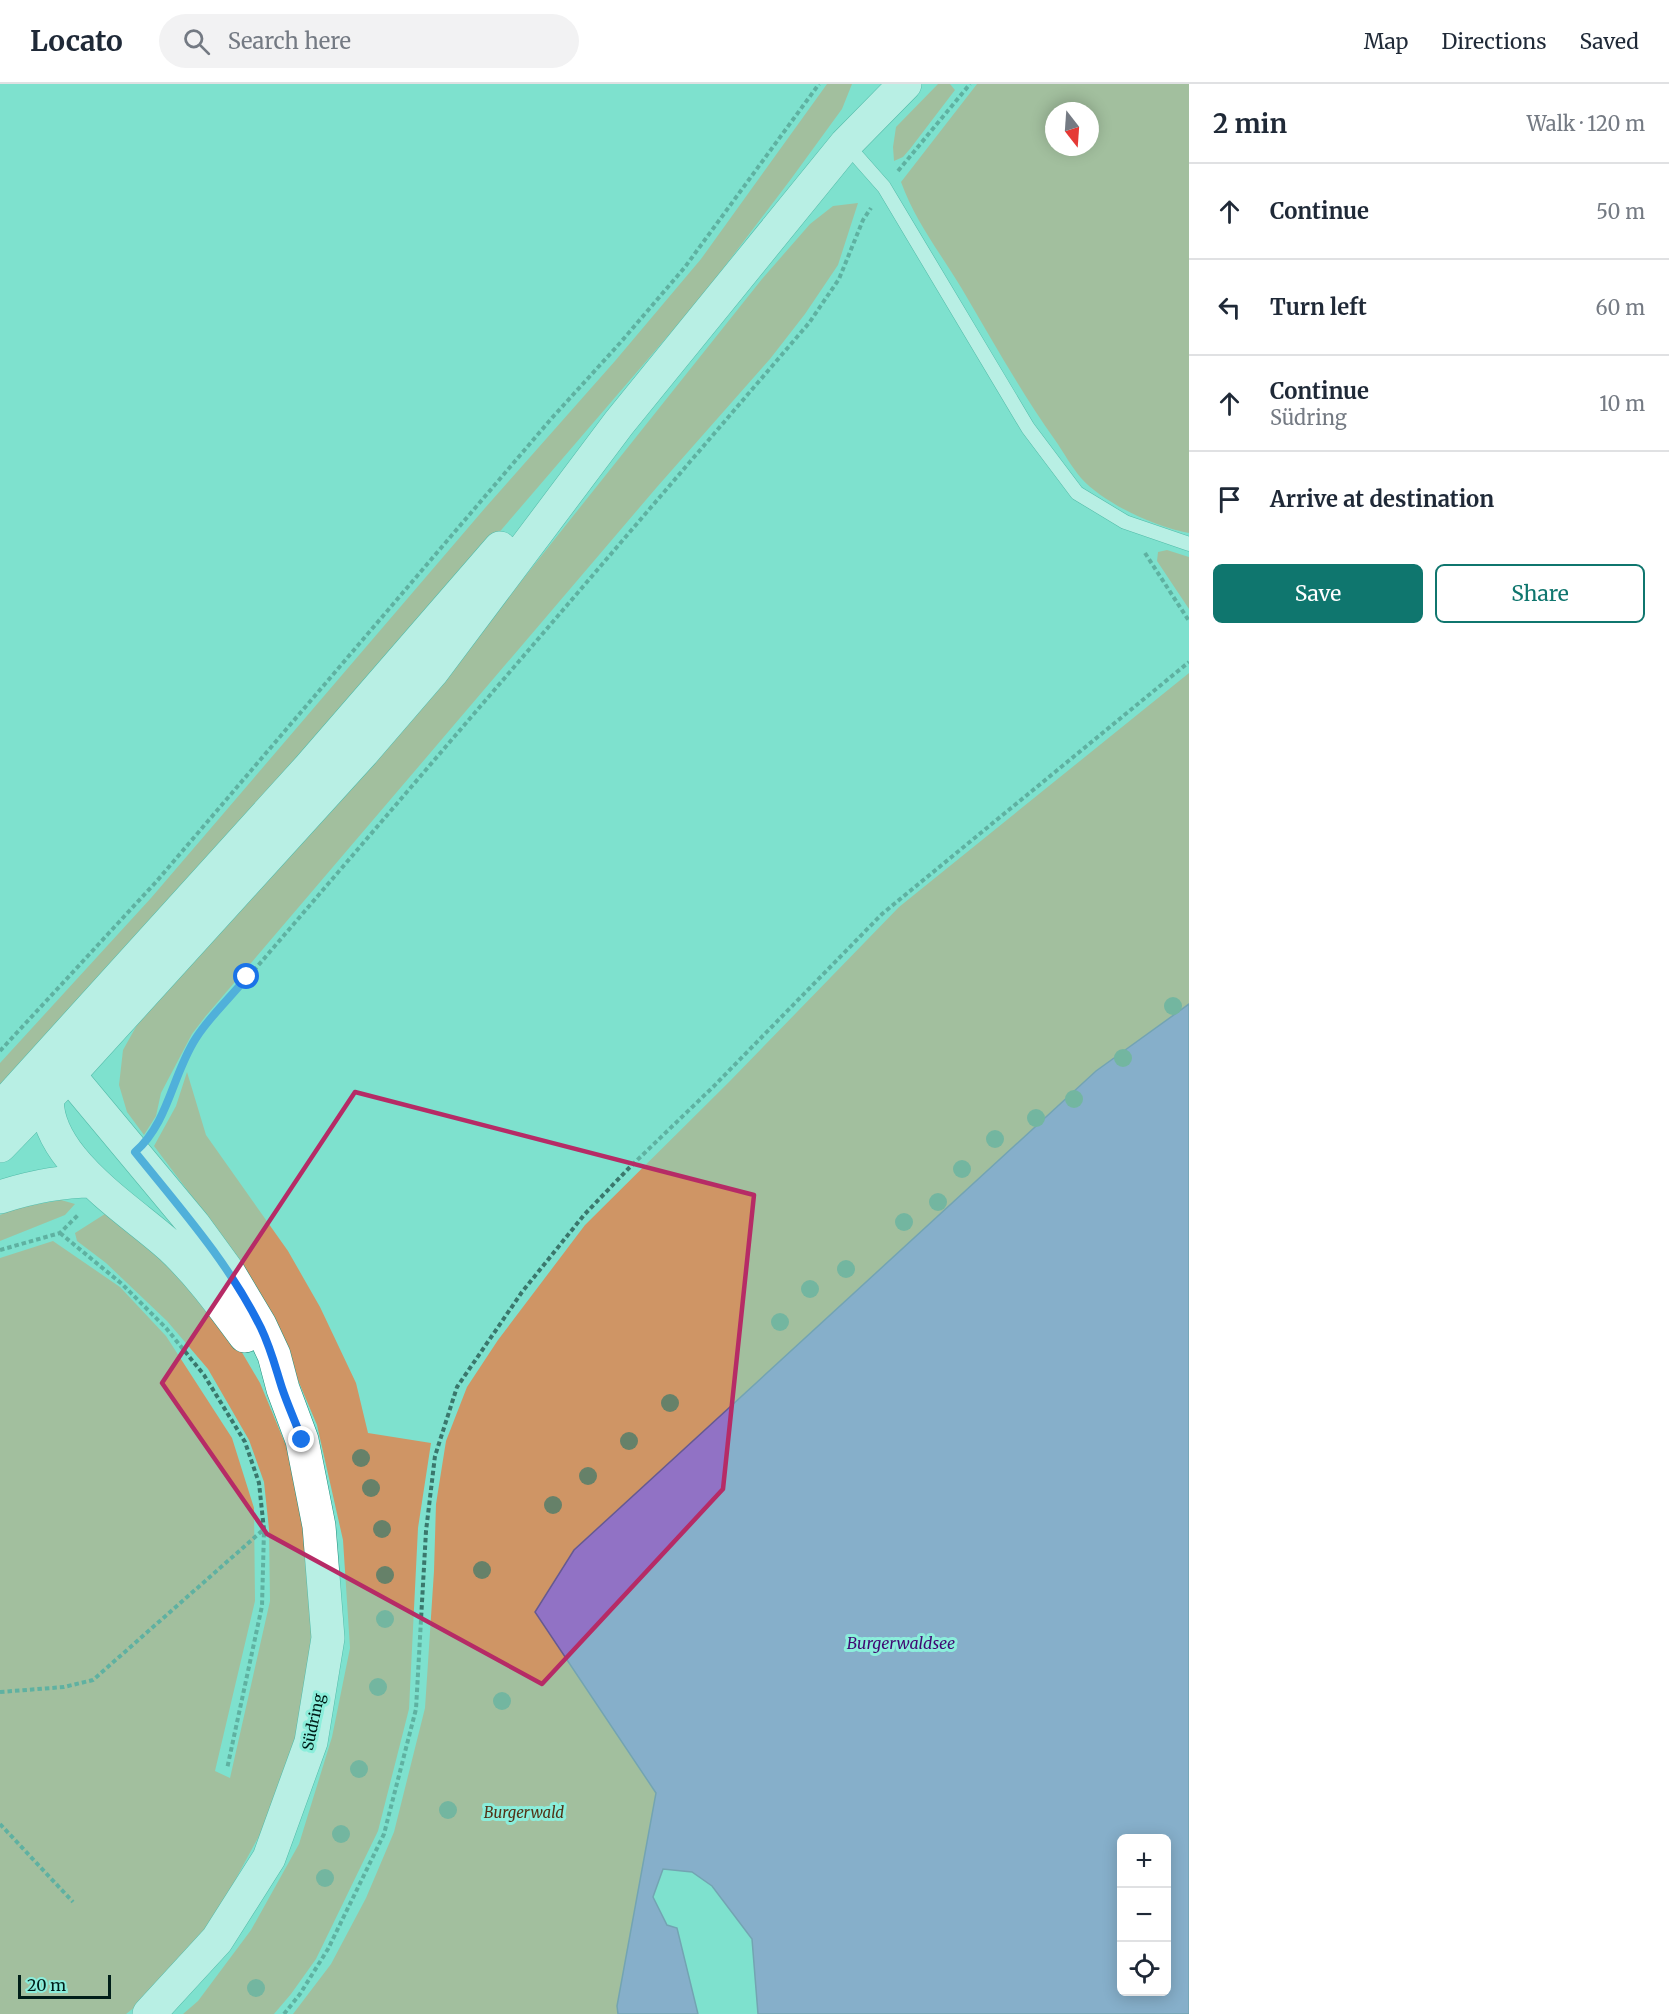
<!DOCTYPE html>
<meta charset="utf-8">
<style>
:root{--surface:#fff;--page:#f2f2f3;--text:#1f2937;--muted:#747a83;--line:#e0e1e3;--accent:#0f766e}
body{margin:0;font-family:Merriweather,serif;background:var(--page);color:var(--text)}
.controls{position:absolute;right:18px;bottom:18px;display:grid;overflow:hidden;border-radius:9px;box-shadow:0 3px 15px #0003}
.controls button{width:54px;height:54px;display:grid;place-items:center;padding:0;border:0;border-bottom:2px solid var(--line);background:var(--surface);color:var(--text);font:30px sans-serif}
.compass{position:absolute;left:1045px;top:18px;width:54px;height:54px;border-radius:50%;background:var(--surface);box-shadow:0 3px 15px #0003;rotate:163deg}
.scale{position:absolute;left:18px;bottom:15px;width:93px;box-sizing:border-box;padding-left:6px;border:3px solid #001e19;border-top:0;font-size:16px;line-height:21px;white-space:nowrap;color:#001e19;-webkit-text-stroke:4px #8beedb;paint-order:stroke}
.stop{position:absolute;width:18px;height:18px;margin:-14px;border:4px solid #1a73e8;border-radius:50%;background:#fff}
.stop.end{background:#1a73e8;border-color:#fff;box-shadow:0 2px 6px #0008}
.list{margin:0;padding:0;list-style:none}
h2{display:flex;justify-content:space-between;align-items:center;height:78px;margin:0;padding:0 24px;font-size:26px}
h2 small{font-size:20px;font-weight:400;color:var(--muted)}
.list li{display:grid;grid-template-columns:39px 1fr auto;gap:18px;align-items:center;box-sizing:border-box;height:96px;padding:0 24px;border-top:2px solid var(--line)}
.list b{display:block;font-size:22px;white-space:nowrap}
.list p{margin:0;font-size:20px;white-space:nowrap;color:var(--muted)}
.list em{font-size:20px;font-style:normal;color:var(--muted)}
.actions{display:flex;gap:12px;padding:18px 24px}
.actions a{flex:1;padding:14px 0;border:2px solid var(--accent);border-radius:9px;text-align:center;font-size:21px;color:var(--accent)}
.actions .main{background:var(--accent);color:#fff}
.icon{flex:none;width:33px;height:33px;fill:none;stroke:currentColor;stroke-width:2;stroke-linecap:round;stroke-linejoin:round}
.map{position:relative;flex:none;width:1189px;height:1930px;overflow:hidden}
header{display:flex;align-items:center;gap:36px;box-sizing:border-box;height:84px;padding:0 30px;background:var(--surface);border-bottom:2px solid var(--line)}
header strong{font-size:28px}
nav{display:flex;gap:33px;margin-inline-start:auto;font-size:21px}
.search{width:420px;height:54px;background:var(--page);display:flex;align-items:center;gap:15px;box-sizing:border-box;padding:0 21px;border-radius:33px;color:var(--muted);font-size:22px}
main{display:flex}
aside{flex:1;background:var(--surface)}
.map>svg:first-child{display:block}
.green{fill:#cf9565;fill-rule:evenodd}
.water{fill:#9172c5;stroke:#665991;stroke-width:1.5;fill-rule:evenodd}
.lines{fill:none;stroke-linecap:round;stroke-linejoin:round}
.lane-casing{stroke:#1d8c7c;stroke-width:15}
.secondary-casing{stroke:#1d8c7c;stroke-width:34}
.path{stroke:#3a776c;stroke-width:4;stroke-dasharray:4.5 3;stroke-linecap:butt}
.lane{stroke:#fff;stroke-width:14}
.secondary{stroke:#fff;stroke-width:33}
.tree{fill:#668169}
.route{stroke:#1a73e8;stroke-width:8}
.marked{fill:none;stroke:#b62b66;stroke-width:4.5;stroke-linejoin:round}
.labels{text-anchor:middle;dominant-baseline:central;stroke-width:6;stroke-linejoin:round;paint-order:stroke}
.street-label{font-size:15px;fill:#001e19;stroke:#8beedb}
.park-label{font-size:15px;font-style:italic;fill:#533317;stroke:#8beedb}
.water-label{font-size:16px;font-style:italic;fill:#400972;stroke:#8beedb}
</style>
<header>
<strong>Locato</strong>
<div class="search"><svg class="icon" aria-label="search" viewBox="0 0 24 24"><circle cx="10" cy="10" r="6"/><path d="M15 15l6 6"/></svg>Search here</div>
<nav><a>Map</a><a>Directions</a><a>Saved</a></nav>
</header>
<main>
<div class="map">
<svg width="1189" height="1930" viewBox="0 0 1189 1930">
<rect width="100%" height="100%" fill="#7ee1ce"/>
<path class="green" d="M827,0h25l-10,25 -51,70 -88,116 -353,411 -350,390v-33l151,-165 334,-390 130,-147 86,-102z
M938,0h12l5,6 -45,59 -7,8 -9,4 -1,-14 3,-20z
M977,0h212v449c-32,-5 -86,-30 -108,-55 -10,-12 -17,-25 -26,-38 -34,-48 -63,-100 -93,-151 -21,-35 -47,-68 -61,-107zM1054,27h36v36h-36z
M858,119l-20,62 -33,49 -35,45 -113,128 -452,530 -13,17 -31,59 -5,23 -12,19 -17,-23 -8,-27 4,-35 14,-25 366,-421 259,-325 48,-55 23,-18z
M1167,466l22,7v52l-32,-48 1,-9z
M1189,589v331l-93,67 -522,479 -39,62 121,181 -39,213 1,8h-325l38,-50 35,-66 28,-66 31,-124 9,-137 2,-67 10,-63 21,-54 31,-47 87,-115 144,-143 170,-175z
M187,988l19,63 82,116 32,56 36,76 12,50 63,10 -13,85 -9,181 -31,122 -62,128 -25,35 -17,20h-91l15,-13 53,-71 48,-86 33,-107 18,-89 -7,-108 -26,-115 -42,-99 -42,-75 -79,-105 22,-40z
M61,1116l14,4 -10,11 -65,26v-26l16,-7z
M108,1128l54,43 75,89 23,39 27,65 12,47 14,99 -5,95 -28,108 -69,128 -67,75 -18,14h-126v-756l53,-17 67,46 46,49 66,102 22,70 1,93 -40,170 15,7 40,-177 -1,-72 -5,-47 -15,-42 -41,-71 -41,-48 -61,-58 -29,-22 -2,-8z"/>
<path class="water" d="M1189,920v1010h-431l-6,-75 -40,-53 -20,-14 -29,-3 -10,28 14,28 10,3 21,86h-80l-1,-8 39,-213 -121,-181 39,-62 522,-479zM1122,1754h44v154h-44z"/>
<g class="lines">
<g class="lane-casing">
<path id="lane" d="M846,60l38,43 144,241 49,65 48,29 64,22"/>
</g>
<g class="secondary-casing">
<path id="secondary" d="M50,998c-21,68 80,127 121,165 28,26 51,58 74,89
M20,1004c15,-14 28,-21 49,-13l125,150 35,48 31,52 14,30 9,34 19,51 17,86 9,112 -17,104 -42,116 -52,82 -68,74
M0,1025l309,-341 191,-220
M0,1062l69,-71 294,-323 69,-80 187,-249 227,-279 59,-60
M0,1113c31,-10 60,-16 92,-16"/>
</g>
<path class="path" d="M898,87l72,-87
M1145,469l44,68
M0,967l156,-169 395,-463 69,-76 65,-76 134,-183
M155,1044l41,-90 613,-715 30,-44 24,-59 8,-12
M60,1149l62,51 44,44 38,47 41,67 14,41 5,47 -2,76 -35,163
M0,1166l60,-17 19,-19
M0,1608l64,-5 29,-7 170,-150
M0,1740l73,78
M284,1930l16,-20 28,-45 56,-115 32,-125 10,-178 9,-75 22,-69 65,-95 62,-77 45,-47 84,-81 169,-173 307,-252"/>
<use href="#lane" class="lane"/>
<use href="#secondary" class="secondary"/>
</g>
<g class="tree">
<circle cx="1173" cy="922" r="9"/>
<circle cx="1123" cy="974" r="9"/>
<circle cx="1074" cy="1015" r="9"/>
<circle cx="1036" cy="1034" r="9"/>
<circle cx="995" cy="1055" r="9"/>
<circle cx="962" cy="1085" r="9"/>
<circle cx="938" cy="1118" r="9"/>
<circle cx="904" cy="1138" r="9"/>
<circle cx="846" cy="1185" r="9"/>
<circle cx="810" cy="1205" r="9"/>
<circle cx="780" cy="1238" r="9"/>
<circle cx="670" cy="1319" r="9"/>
<circle cx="629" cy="1357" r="9"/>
<circle cx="361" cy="1374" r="9"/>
<circle cx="588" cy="1392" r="9"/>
<circle cx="371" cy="1404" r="9"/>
<circle cx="553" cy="1421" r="9"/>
<circle cx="382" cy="1445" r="9"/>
<circle cx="482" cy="1486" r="9"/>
<circle cx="385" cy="1491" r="9"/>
<circle cx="385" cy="1535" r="9"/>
<circle cx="378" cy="1603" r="9"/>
<circle cx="502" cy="1617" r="9"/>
<circle cx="359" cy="1685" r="9"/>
<circle cx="448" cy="1726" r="9"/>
<circle cx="341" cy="1750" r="9"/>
<circle cx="325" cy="1794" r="9"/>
<circle cx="256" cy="1904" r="9"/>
</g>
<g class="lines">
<path class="route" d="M247,893c-16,20 -37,39 -51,61 -24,37 -27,84 -61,114 45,56 94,111 126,176 10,21 14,38 21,60 6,18 14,35 20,52"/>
</g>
<path d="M0 0H1189V1930H0ZM355,1008l399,103 -31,294 -181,195 -275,-150 -105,-151z" fill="#7ee1ce" fill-opacity=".55" fill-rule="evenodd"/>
<path class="marked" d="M355,1008l399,103 -31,294 -181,195 -275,-150 -105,-151z"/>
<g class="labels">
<g class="street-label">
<text transform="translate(313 1638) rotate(-78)">Südring</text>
</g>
<g class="park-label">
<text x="524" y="1728">Burgerwald</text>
</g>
<g class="water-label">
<text x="901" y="1559">Burgerwaldsee</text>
</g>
</g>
</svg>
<div class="controls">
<button>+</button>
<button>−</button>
<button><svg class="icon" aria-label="locate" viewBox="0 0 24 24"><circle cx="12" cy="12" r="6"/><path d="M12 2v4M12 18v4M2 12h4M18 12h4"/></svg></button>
</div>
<svg class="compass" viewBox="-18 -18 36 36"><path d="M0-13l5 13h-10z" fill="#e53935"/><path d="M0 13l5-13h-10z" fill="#747a83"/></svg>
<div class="scale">20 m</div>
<div class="stop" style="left:247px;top:893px"></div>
<div class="stop end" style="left:302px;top:1356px"></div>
</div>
<aside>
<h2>2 min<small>Walk · 120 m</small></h2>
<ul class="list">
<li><svg class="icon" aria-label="ahead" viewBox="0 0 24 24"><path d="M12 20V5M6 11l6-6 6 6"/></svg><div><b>Continue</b></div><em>50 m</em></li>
<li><svg class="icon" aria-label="left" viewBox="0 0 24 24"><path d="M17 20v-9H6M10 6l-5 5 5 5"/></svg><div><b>Turn left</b></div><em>60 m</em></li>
<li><svg class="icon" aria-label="ahead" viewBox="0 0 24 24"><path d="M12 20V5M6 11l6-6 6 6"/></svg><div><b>Continue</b><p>Südring</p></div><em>10 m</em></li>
<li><svg class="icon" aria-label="arrive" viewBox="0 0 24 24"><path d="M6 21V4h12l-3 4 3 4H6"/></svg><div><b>Arrive at destination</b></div></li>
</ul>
<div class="actions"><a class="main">Save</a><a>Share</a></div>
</aside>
</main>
